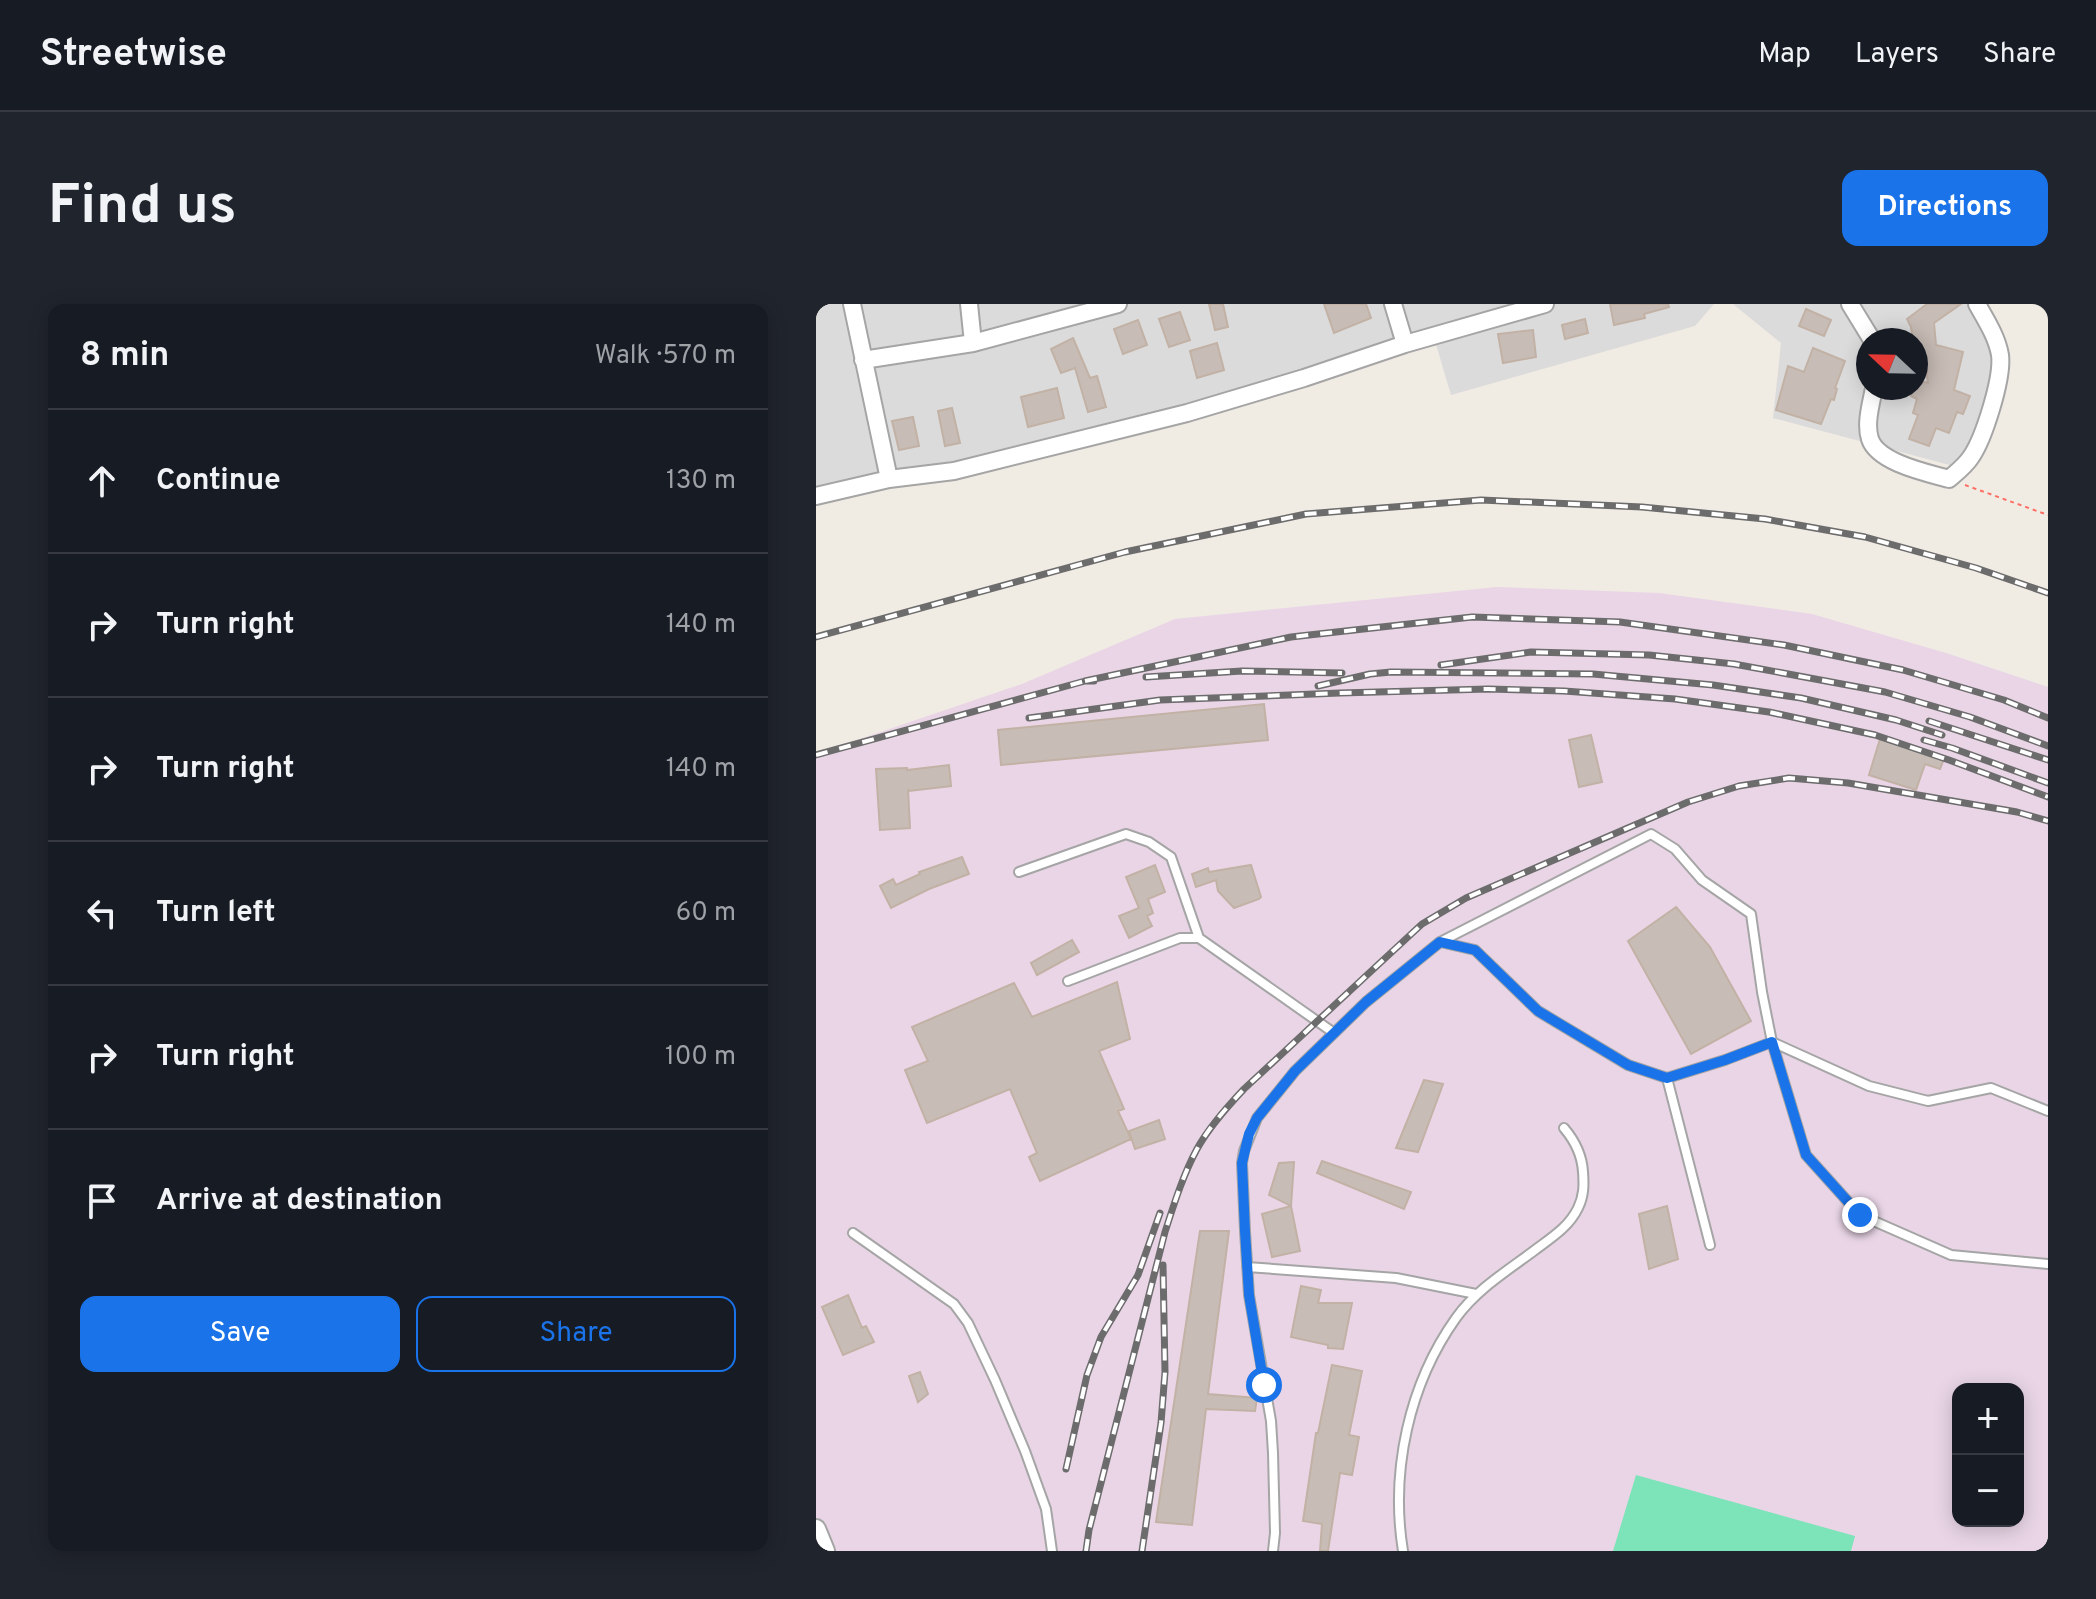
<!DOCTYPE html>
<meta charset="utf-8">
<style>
:root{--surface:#171b24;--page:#20242c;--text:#f1f3f6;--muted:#9ea1a6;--line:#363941;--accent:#1a73e8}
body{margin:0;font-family:Overpass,sans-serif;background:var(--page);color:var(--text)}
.controls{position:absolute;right:24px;bottom:24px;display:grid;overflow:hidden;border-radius:16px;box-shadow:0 4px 20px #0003}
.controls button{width:72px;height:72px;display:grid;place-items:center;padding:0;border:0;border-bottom:2px solid var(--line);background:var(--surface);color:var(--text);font:40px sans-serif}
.compass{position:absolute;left:1040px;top:24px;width:72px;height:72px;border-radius:50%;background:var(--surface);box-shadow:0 4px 20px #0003;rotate:292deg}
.stop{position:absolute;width:24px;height:24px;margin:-18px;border:6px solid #1a73e8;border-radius:50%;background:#fff}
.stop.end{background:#1a73e8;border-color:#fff;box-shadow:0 2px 8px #0008}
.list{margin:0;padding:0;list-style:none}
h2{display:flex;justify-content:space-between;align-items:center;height:104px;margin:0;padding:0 32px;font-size:34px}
h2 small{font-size:26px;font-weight:400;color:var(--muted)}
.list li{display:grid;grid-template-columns:52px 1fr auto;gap:24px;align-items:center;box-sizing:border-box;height:144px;padding:0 32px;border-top:2px solid var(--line)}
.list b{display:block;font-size:30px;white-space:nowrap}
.list em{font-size:26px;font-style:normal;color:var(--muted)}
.actions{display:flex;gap:16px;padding:24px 32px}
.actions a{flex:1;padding:18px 0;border:2px solid var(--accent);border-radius:16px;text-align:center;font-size:28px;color:var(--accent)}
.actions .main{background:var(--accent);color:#fff}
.icon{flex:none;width:44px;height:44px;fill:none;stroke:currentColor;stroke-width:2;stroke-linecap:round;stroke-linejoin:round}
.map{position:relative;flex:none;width:1232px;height:1247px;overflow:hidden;border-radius:16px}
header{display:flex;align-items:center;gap:48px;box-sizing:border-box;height:112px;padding:0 40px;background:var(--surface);border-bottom:2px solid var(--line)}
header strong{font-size:38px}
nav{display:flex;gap:44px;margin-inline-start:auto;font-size:28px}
.intro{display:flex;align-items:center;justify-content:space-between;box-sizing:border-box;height:192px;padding:0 48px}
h1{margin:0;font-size:56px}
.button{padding:20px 36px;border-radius:16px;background:var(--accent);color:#fff;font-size:28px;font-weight:700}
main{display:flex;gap:48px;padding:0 48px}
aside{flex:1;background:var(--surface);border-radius:16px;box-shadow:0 4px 20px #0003}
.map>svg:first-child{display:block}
.residential{fill:#dcdbdb;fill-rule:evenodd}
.industrial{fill:#e9d5e6;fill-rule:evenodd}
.pitch{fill:#7de3b8}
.building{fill:#c8bdb6;stroke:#c2b1a5;stroke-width:2}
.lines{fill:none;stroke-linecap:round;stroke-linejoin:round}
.service-casing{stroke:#a5a5a5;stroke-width:12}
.minor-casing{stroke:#a5a5a5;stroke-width:20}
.tertiary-casing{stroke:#a5a5a5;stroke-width:22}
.path{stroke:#ff6f65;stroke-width:2;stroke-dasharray:4 4;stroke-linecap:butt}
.service{stroke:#fff;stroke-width:8}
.minor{stroke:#fff;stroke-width:16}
.tertiary{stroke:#fff;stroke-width:18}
.rail-casing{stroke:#6c6c6c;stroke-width:7}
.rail{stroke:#fff;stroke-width:4;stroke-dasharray:12;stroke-linecap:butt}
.route{stroke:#1a73e8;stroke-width:10}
</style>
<header>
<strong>Streetwise</strong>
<nav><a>Map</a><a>Layers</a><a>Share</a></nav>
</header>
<div class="intro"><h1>Find us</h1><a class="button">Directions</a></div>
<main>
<aside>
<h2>8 min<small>Walk · 570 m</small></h2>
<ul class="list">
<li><svg class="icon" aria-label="ahead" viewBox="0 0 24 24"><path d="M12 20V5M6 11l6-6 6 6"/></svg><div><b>Continue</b></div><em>130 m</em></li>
<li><svg class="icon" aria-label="right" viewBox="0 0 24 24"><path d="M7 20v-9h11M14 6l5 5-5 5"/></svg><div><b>Turn right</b></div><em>140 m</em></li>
<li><svg class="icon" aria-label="right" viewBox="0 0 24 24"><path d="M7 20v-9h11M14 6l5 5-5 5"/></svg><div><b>Turn right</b></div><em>140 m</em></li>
<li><svg class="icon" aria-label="left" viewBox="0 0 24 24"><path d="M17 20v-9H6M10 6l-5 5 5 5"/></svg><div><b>Turn left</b></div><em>60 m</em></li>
<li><svg class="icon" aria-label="right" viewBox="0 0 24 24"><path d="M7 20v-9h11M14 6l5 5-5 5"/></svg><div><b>Turn right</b></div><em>100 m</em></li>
<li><svg class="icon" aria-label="arrive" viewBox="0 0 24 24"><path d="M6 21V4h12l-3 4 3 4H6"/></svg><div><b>Arrive at destination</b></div></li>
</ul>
<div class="actions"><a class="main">Save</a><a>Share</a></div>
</aside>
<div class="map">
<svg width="1232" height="1247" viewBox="0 0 1232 1247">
<rect width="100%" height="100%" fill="#f0ebe3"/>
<path class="residential" d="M0,0h898l-19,22 -244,69 -19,-64 -280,89 -336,75z
M917,0h249l25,60 -35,107 -199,-53 8,-75zM1052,36h48v48h-48z"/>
<path class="industrial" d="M681,283l162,6 153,21 134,39 102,34v864h-1232v-797l206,-70 153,-65zM1142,1085h60v132h-60z"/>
<path class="pitch" d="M820,1171l219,61 -4,15h-238z"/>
<path class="building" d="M393,0h14l5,23 -13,3z
M508,0h42l5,14 -37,15z
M794,0h58l1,3 -25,7 1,4 -31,7z
M1111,0h34l-27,19 2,22 27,7 -9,38 16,6 -7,18 -6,-2 -8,21 -13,-5 -7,18 -20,-7 9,-24 -5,-2 4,-14 -6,-3 2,-8h3v-8l12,3 -4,-31 -8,1v-13h-3l-2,-13 -4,-8z
M990,5l25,11 -7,16 -25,-10z
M364,8l10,28 -21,7 -10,-28z
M769,15l3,14 -23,6 -3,-14z
M322,16l9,25 -24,9 -9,-25z
M717,26l3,27 -33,6 -5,-29z
M257,34l17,40 7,-2 9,31 -18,5 -13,-44 -14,5 -10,-24z
M401,39l7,27 -27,8 -7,-27z
M997,44l32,13 -10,27 2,1 -3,11 -3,-1 -10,25 -45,-14 12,-44 16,6z
M241,84l7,30 -36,9 -7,-30z
M136,104l8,35 -15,3 -7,-35z
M97,113l6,29 -20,4 -7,-29z
M448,400l4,36 -267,25 -3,-35z
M775,431l11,47 -23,5 -10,-47z
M1064,435l64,20 -4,10 -15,-5 -9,26 -47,-15z
M133,461l2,21 -42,5 -1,-2 2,39 -30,2 -4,-61 31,-1v2z
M146,553l7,17 -40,15 -38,19 -11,-22 13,-7 3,6 24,-11 -1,-2z
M339,561l10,27 -17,7 5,14 -6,3 5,10 -23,12 -10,-22 20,-8 -13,-31z
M435,561l10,32 -2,2 -25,9 -16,-17 -2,-11 -20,7 -4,-13 16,-6 1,4z
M860,603l34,40 41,74 -60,33 -63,-113z
M256,636l7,12 -42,23 -6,-12z
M301,678l13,57 -31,12 25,58 -6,2 13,28 -91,42 -11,-24 8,-4 -27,-64 -83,34 -22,-53 23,-9 -16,-34 102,-44 18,34z
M608,776l19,4 -25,68 -22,-4z
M343,816l6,19 -30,10 -6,-18z
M506,857l89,31 -7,17 -87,-36z
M478,858l-3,44 -22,-11 10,-32z
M475,902l9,45 -28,6 -10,-43z
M851,902l11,53 -29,10 -10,-55z
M384,927h29l-21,163 49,4 -2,13 -49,-2 -14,116 -36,-3z
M485,982l20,4 -3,13h34l-9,46 -15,-1v-3l-37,-8z
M32,991l14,33 4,-2 8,16 -31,13 -21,-48z
M516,1061l30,6 -13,64 10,2 -7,38 -12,-2 -12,78h-8l2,-27 -19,-3 13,-88h2z
M104,1068l8,22 -10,8 -9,-26z"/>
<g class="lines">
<g class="service-casing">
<path id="service" d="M203,568l107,-38 23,8 22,15 28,81
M624,638l211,-108 24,15 27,31 49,34 11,78 10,50 34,113 54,60 91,40 97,9
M252,677l112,-43h19l135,95
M851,774l43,167
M37,929l101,71 14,19 27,57 30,71 21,58 6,42
M431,963l149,11 80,16
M457,1247l2,-18 -2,-80 -2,-32 -22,-126 -4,-64 -3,-68 2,-12 13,-33 38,-47 71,-69 74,-60 35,8 63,61 90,54 39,13 58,-18 47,-18 97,44 59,15 63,-13 57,23
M587,1247c-13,-80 6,-167 53,-233 21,-29 51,-47 79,-68 16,-12 34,-23 43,-42 6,-12 6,-23 5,-36 -1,-18 -8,-31 -19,-44"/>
</g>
<g class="minor-casing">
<path id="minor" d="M36,0l37,175
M153,0l4,39
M577,0l12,40
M1034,0l22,36
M47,56l110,-17 145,-39
M1058,84c-3,16 -9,36 -4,51 8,24 58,34 79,40 8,-7 16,-13 22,-22 13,-19 32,-79 29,-102 -3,-18 -14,-35 -23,-51
M0,192l73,-17 65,-8 233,-58 117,-35 101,-34 140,-40"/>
</g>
<g class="tertiary-casing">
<path id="tertiary" d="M0,1225l9,22"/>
</g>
<path class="path" d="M1149,181l83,30"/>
<use href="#service" class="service"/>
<use href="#minor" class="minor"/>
<use href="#tertiary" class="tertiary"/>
<g class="rail-casing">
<path id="rail" d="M0,333l309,-85 181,-38 175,-14 161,7 123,12 100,18 111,31 72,25
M625,361l90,-13 118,3 85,9 151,28 85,25 78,29
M330,373l96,-6 100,2
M269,377l206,-44 181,-20 148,5 164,23 119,25 101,30 44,18
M502,382l52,-12 21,-2 202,2 120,11 88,13 95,22 46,15
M213,414l131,-18 180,-7 148,-4 76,2 111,8 94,13 106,23 74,25 99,37
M1113,417l119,39
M1108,436l28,8 96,35
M0,451l269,-74h9
M250,1165l21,-94 14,-38 37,-62 22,-62
M270,1247l3,-21 76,-298c9,-28 18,-57 32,-83 12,-22 30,-42 47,-60l178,-165 44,-26 222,-96 51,-16 50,-8 59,5 169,29 31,9
M326,1247l19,-128 4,-51 -2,-107"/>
</g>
<use href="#rail" class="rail"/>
</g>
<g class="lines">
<path class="route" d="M448,1081l-15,-90 -4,-64 -3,-68 7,-29 8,-16 38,-47 71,-69 74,-60 35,8 63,61 90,54 39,13 58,-18 47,-18 34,113 54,60"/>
</g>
</svg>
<div class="controls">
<button>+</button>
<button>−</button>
</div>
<svg class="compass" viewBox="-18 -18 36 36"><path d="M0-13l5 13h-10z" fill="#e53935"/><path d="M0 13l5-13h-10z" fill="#9ea1a6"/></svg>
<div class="stop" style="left:448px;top:1081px"></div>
<div class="stop end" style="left:1044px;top:911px"></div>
</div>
</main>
